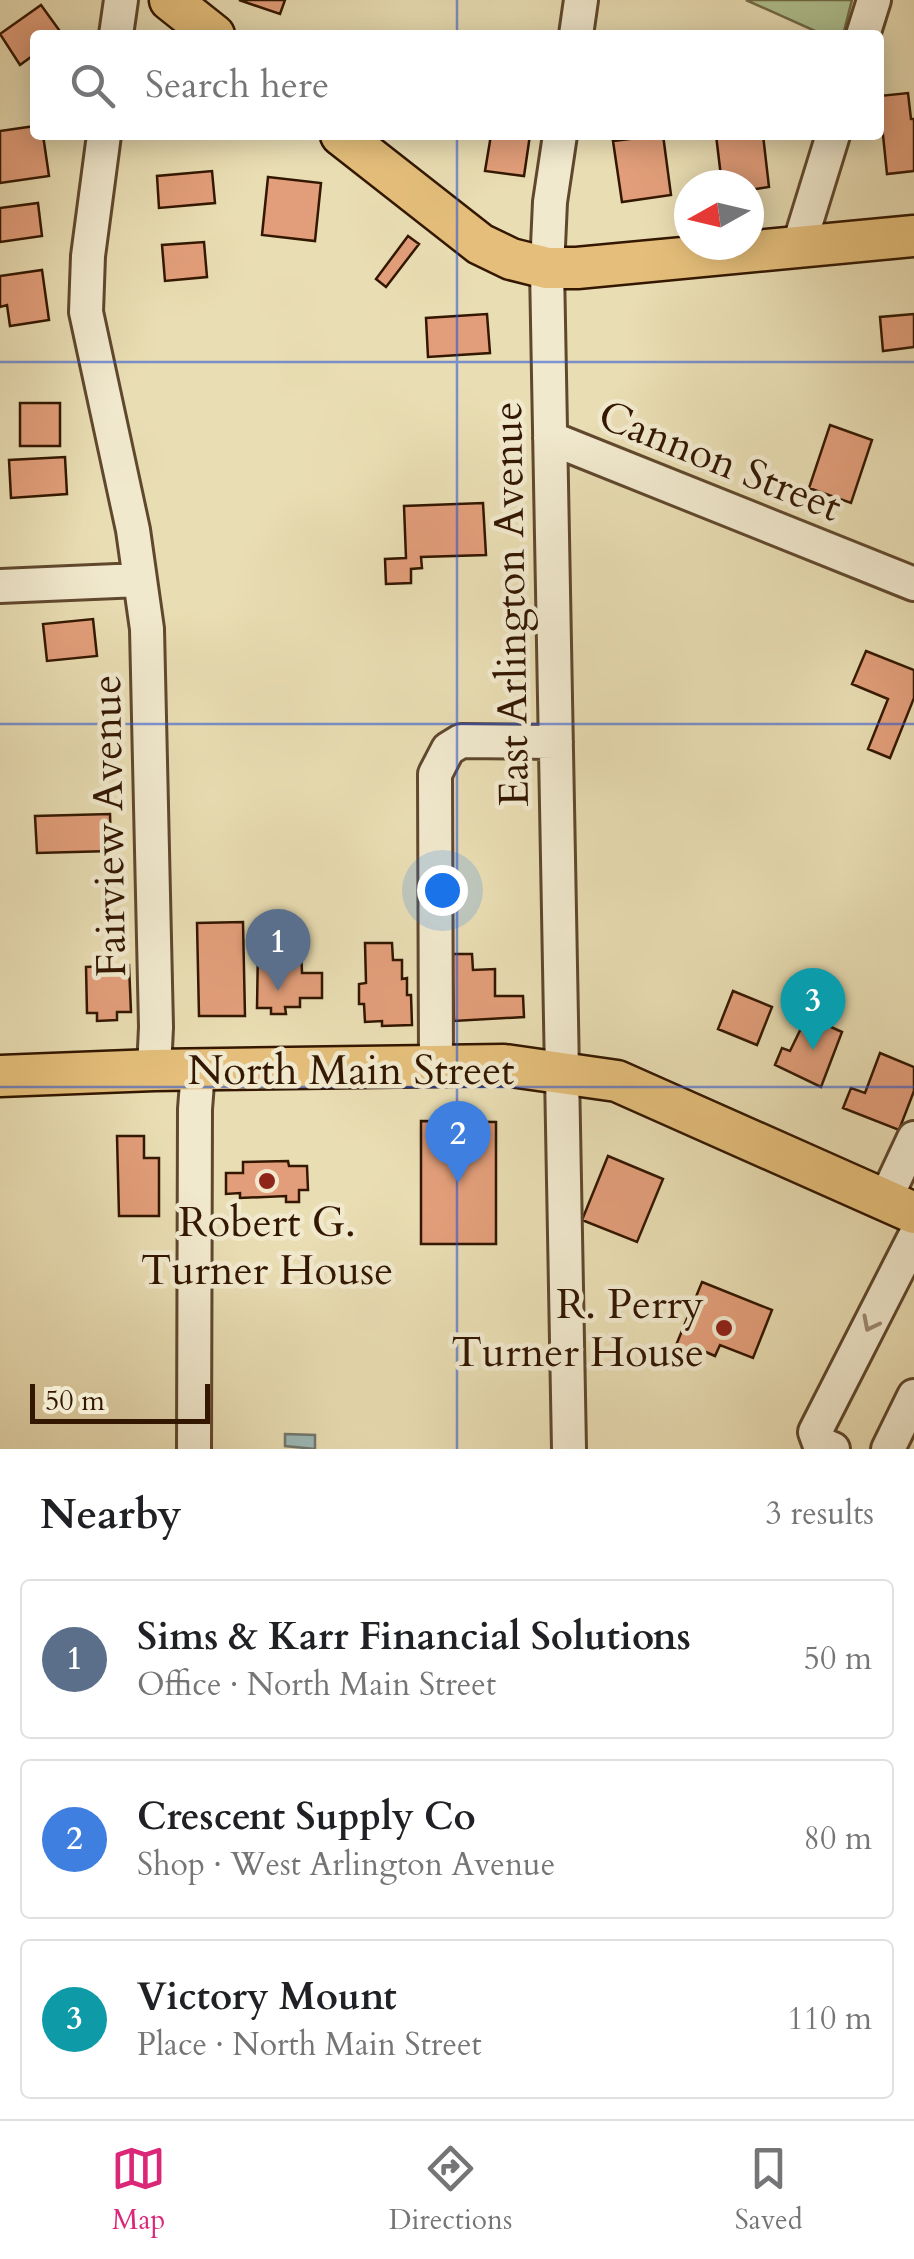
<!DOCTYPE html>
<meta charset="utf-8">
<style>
:root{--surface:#fff;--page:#f6f6f6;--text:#202124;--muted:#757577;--line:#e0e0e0;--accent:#db2777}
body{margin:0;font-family:Cardo,serif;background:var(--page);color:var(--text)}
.compass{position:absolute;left:674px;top:170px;width:90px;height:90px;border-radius:50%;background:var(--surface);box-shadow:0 5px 25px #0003;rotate:262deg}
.scale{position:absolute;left:30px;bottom:25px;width:180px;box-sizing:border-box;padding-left:10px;border:5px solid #331700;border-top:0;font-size:28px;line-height:35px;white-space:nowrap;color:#331700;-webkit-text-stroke:8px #f1e9ce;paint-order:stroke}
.you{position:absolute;left:442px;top:890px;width:35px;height:35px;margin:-25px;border:8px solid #fff;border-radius:50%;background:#1a73e8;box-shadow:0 0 0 15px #1a73e833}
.badge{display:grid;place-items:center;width:65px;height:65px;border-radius:50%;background:var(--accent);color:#fff;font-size:32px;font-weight:700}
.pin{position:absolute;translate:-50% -82px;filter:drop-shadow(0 2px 5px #0008)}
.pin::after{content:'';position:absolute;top:52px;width:35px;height:30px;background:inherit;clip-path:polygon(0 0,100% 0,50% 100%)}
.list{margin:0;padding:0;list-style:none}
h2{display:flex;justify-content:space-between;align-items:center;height:130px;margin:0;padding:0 40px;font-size:42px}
h2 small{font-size:32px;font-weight:400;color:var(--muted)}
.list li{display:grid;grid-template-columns:65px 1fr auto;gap:30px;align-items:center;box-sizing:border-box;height:160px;margin:0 20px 20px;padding:0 20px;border:2px solid var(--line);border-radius:10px}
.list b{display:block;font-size:38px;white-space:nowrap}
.list p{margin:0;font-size:32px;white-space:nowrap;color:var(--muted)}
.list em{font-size:32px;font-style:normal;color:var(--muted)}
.icon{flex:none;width:55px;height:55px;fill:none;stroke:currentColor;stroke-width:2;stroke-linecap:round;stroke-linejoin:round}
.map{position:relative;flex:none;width:914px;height:1449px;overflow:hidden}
.search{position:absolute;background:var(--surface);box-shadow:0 5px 25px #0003;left:30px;right:30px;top:30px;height:110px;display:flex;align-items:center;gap:25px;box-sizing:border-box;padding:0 35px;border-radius:10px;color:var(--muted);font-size:38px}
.sheet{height:670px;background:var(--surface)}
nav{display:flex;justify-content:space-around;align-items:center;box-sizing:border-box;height:140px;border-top:2px solid var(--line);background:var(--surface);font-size:28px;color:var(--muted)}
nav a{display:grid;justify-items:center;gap:5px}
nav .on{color:var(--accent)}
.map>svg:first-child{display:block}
.green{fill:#b0c291;stroke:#726c48;stroke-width:2.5}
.water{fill:#9cb9b7;stroke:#72786e;stroke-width:2.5}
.building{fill:#e29e7a;stroke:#331700;stroke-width:2.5}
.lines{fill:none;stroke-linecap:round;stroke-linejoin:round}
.minor-casing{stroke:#60482d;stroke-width:38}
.major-casing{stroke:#331700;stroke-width:45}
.minor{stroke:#f1e9ce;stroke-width:32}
.major{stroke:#e4be7a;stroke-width:40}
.oneway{stroke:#9c8a71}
.grid{fill:none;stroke:#1d4ed8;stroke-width:2.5;stroke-opacity:0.55}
.poi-dot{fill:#8f2418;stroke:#f1e9ce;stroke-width:4}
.labels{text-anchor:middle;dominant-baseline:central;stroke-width:9;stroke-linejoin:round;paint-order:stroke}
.street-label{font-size:42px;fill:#331700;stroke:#f1e9ce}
.poi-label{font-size:42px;fill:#331700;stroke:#f1e9ce}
</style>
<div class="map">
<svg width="914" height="1449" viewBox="0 0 914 1449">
<rect width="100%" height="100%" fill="#e9ddb3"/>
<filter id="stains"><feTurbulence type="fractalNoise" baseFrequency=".002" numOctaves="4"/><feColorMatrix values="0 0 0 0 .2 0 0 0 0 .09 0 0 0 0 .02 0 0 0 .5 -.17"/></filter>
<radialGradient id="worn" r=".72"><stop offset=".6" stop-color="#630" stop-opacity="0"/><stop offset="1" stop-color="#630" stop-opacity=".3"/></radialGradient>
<path class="green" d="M746,0h106l-9,35h-19z"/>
<path class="water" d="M285,1434l30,1v14l-30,-3z"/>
<path class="building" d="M239,0h46l-5,14z
M41,5l21,29 -27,1v19l-15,11 -20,-31z
M908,93l3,26h3v52l-27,3 -8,-78z
M35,126v9h8l6,41 -49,7v-52z
M491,135h39l-6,41 -39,-5z
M663,135l8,60 -49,7 -9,-61z
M716,135h47l6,52 -20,3v-5h-27z
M212,171l3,32 -56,5 -2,-32z
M268,177l53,6 -6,58 -53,-6z
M38,203l4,33 -42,6v-34z
M408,236l11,8 -33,43 -10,-8z
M204,242l3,35 -42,4 -3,-36z
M42,270l7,50 -39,6 -3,-21 -7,2v-31z
M487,314l3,39 -62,4 -2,-39z
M914,314v33l-31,4 -3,-34z
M20,403h40v43h-40z
M830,425l42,15 -21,63 -42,-15z
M65,457l2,37 -56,4 -2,-38z
M483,503l3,52 -65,2 1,11 -11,1v14l-25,1 -1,-25 21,-1 -2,-52z
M93,619l4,37 -50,5 -4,-37z
M866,651l48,19v28l-24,60 -22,-9 20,-50 -36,-15z
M110,814l1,37 -74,2 -2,-37z
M243,922l2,94h-46l-2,-93z
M365,943h27l1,17h9v19l5,-1v17h4l1,30 -30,1v-5l-17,1 -1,-18h-5v-20l7,-1z
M301,946l1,27h20v25h-22v9h-15l1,7h-15v-6h-14l1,-61z
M452,954h20l1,16 22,-1v27h28l1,21 -70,4z
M129,965l2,47h-14v8l-20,1v-8h-10l-1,-46z
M733,991l39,16 -15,38 -39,-16z
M807,1016l35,16 -21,55 -46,-22 7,-17 8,3z
M880,1053l34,14v24l-15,39 -56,-22 8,-20 14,5z
M421,1121l75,1v122h-75z
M117,1136h27v22h15v58h-40z
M608,1156l55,23 -26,63 -55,-22z
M288,1161l1,5h18l1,24h-9v12h-13v-6l-46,2v-5l-14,1v-21h17v-11z
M702,1282l70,28 -19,48 -33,-13 -5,11 -16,-7 -6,15 -21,-9z"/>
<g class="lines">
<g class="minor-casing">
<path id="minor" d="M116,35l5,-35
M576,35l5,-35
M863,35l11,-35
M104,135l-16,121 -2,56 47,218 14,99 9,398 -2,43
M560,135l-10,67 -3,66 22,1181
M799,245l34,-110
M550,438l364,146
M0,586l140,-6
M436,1064l-1,-290 13,-25 13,-8 95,1
M885,1200l29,-62
M194,1449l1,-340 3,-39
M833,1449l-14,-6 -4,-11 99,-194
M888,1449l26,-53"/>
</g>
<g class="major-casing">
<path id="major" d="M170,0l44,35
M341,135l139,109 31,15 36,9h30l337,-32
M0,1076l154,-6 350,-5 113,16 297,132"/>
</g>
<use href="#minor" class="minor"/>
<use href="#major" class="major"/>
</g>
<defs><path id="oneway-chevron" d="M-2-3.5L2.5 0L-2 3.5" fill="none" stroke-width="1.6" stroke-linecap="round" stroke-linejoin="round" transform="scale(2.5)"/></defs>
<use class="oneway" href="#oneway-chevron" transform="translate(870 1324) rotate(117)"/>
<path class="grid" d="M457,0v35M457,135v1314M0,362h914M0,724h914M0,1087h914"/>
<g class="poi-dot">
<circle cx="267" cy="1181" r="10"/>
<circle cx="724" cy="1328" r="10"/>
</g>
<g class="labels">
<g class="street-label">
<text transform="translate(720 461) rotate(22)">Cannon Street</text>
<text transform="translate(511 604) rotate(-91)">East Arlington Avenue</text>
<text transform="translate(109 826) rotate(-91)">Fairview Avenue</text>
<text x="351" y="1070">North Main Street</text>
</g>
<g class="poi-label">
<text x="267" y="1222">Robert G.<tspan x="267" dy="48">Turner House</tspan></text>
<text x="704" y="1304" text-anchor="end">R. Perry<tspan x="704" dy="48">Turner House</tspan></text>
</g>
</g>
<rect width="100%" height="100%" filter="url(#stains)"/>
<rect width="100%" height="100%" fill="url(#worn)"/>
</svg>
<svg class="compass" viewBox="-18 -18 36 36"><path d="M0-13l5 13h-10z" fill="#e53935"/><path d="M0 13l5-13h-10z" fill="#757577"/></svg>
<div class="scale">50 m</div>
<div class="you"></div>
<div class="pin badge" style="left:278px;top:991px;background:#5c6f8a">1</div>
<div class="pin badge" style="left:458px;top:1183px;background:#3f7fe0">2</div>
<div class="pin badge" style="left:813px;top:1050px;background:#0f9aa8">3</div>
<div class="search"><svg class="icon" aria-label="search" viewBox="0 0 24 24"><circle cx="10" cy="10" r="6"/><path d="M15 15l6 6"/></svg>Search here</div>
</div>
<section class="sheet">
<h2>Nearby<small>3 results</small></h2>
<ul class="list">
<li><span class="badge" style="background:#5c6f8a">1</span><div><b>Sims &amp; Karr Financial Solutions</b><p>Office · North Main Street</p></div><em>50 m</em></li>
<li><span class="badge" style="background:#3f7fe0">2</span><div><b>Crescent Supply Co</b><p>Shop · West Arlington Avenue</p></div><em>80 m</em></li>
<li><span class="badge" style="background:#0f9aa8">3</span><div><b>Victory Mount</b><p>Place · North Main Street</p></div><em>110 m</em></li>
</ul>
</section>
<nav>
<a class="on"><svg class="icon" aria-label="map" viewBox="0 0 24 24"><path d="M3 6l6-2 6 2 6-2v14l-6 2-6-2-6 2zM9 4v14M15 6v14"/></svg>Map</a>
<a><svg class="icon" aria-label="directions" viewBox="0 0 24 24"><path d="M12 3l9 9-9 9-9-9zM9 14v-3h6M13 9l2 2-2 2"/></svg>Directions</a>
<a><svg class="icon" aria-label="saved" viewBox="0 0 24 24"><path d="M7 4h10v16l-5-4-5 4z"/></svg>Saved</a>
</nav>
